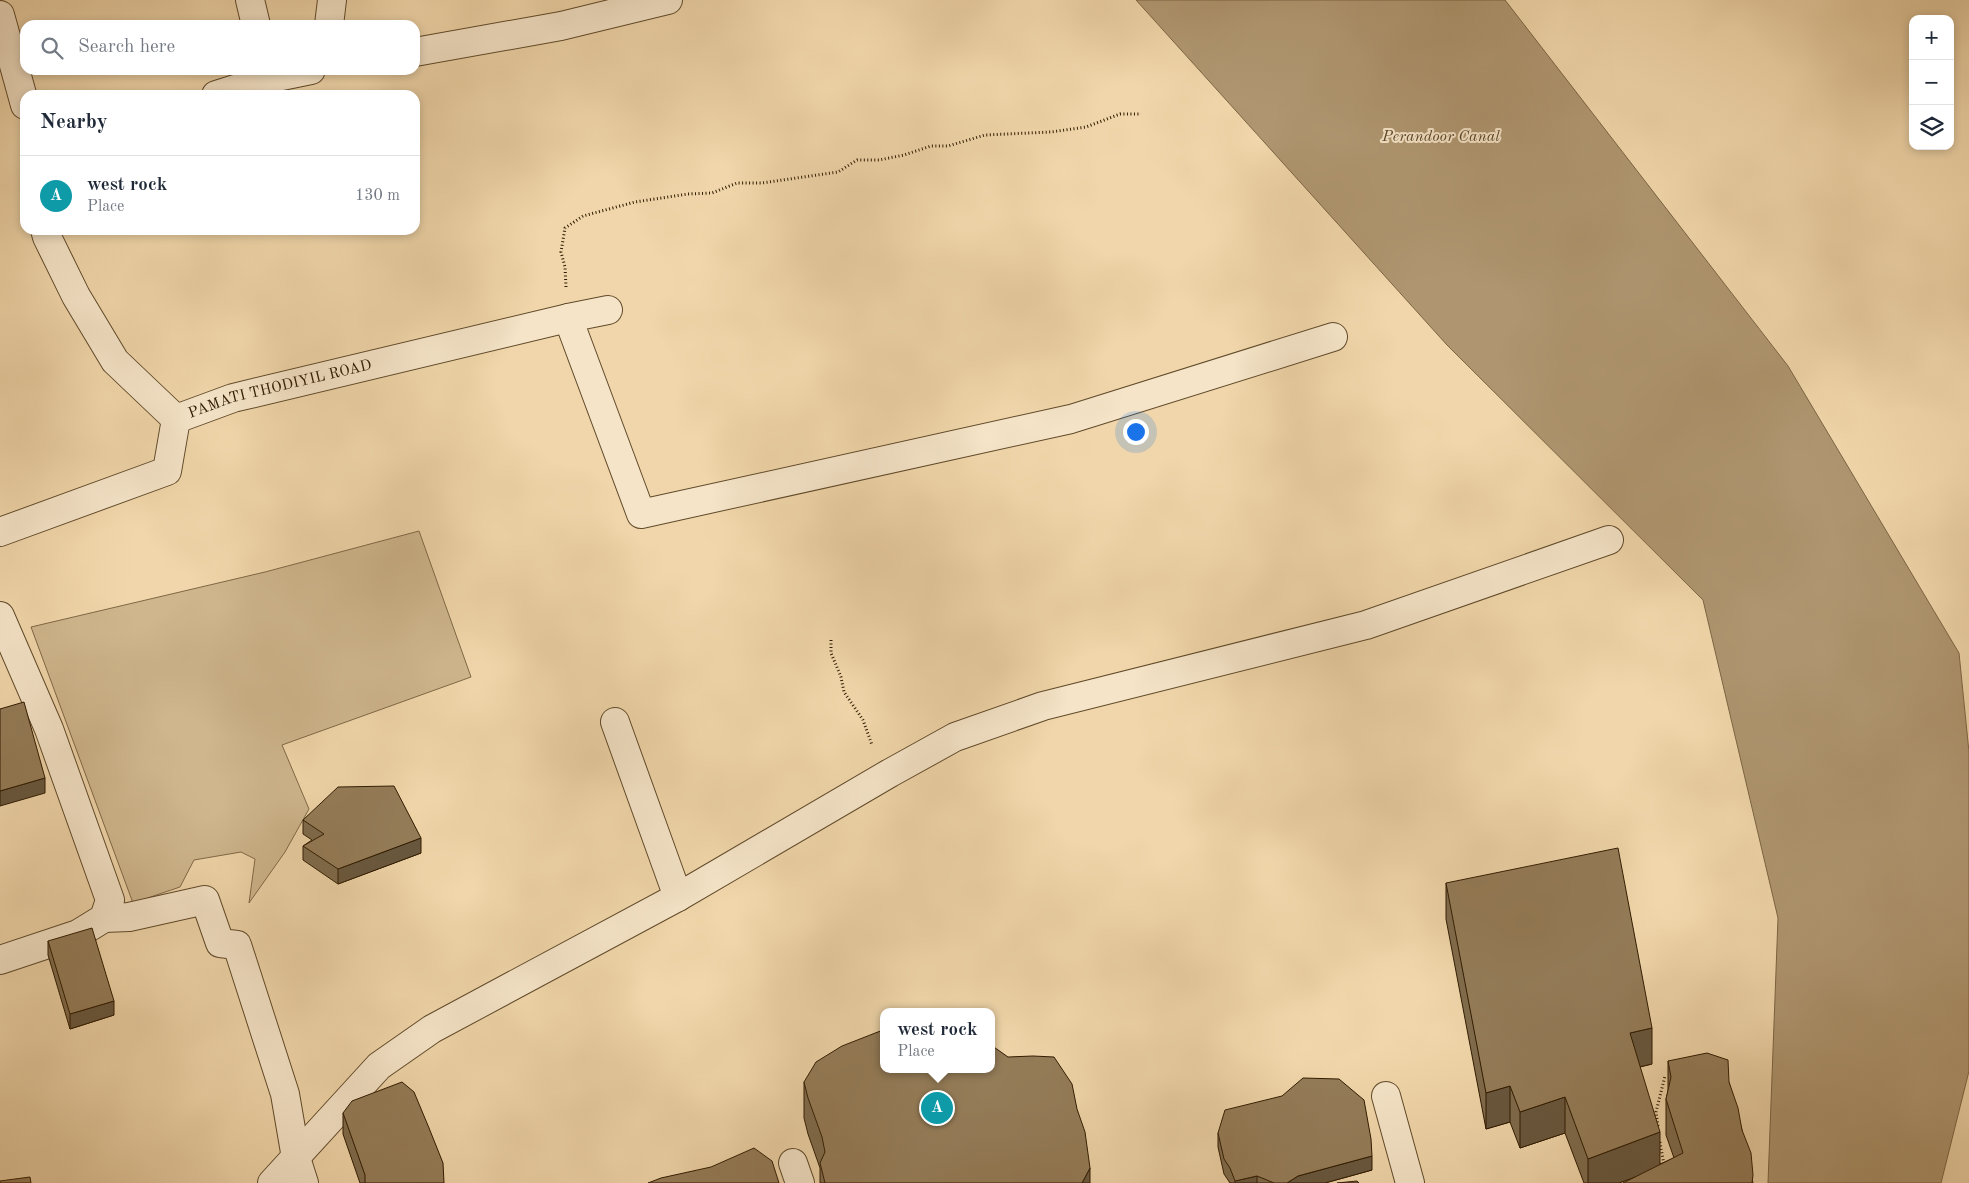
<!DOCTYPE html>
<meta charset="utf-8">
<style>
:root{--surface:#fff;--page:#f6f6f7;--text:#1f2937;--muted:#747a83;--line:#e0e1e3;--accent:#8f2418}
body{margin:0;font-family:"Old Standard TT",serif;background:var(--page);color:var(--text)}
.controls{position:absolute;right:15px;top:15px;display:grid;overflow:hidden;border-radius:10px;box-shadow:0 2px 8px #0003}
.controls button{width:45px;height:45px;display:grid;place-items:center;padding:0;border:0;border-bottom:1px solid var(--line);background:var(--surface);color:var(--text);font:25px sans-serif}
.you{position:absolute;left:1135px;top:431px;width:18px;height:18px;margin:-12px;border:4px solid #fff;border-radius:50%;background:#1a73e8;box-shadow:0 0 0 8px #1a73e833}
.badge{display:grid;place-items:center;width:32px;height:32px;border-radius:50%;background:var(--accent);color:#fff;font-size:16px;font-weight:700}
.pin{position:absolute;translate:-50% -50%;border:2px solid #fff;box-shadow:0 1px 5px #0006}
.popup{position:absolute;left:880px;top:1008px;width:115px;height:65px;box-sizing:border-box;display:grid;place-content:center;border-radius:10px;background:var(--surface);filter:drop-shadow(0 1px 4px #0005);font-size:16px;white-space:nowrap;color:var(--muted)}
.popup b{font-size:19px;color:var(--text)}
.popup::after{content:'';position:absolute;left:50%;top:100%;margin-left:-10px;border:10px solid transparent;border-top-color:var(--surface)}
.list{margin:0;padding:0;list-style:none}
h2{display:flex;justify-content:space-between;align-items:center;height:65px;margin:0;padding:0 20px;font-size:21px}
h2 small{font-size:16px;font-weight:400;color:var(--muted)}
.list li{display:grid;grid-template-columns:32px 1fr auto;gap:15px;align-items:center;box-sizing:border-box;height:80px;padding:0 20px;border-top:1px solid var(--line)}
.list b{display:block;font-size:19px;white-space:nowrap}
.list p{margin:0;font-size:16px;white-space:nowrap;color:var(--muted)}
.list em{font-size:16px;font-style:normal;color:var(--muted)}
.icon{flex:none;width:28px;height:28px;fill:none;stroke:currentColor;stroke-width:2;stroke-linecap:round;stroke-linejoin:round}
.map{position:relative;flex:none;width:1969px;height:1183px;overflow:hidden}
.search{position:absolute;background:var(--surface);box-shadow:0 2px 8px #0003;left:20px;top:20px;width:400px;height:55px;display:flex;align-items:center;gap:12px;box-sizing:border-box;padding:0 18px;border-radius:15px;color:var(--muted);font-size:19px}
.panel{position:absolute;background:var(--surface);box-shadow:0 2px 8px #0003;left:20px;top:90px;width:400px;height:145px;border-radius:15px}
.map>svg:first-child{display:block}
.green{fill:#cfb68d;stroke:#806846}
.water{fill:#af9670;stroke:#7c6543}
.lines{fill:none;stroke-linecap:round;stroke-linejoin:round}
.minor-casing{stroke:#604a2a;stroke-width:30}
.path{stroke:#301b00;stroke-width:3;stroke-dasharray:1 2.5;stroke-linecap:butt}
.minor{stroke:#f5e4c8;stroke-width:28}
.wall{fill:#7f6b4c;stroke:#301b00}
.shaded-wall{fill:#68573e;stroke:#301b00}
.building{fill:#947c58;stroke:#301b00}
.labels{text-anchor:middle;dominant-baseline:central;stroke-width:4;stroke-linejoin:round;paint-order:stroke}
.street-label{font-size:15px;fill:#301b00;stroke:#f5e4c8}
.water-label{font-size:16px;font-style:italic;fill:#5c4627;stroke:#f5e4c8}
</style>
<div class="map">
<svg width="1969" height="1183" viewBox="0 0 1969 1183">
<rect width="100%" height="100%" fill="#f0d6aa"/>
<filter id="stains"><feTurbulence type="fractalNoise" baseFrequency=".004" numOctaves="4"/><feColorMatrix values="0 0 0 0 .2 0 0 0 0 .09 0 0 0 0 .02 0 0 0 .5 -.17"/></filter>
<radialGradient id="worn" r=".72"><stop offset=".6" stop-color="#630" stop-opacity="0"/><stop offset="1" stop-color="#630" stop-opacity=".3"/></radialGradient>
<path class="green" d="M419,531l52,146 -189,68 27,64 -24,43 -36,51 6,-44 -14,-7 -47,8 -14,27 -47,16 -102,-276 234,-55z"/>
<path class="water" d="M1136,0h369l283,366 171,287 10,99v319l-28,112h-173l10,-265 -75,-318 -256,-255z"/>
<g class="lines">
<g class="minor-casing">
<g id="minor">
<path d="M250,0l6,25"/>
<path d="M0,15l25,90"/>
<path d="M329,25l3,-25"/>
<path d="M415,52l146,-26 107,-26"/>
<path d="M216,95l51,-16 44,-9"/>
<path d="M45,230l2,7 29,59 39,65 61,58"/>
<path d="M568,318l73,196 430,-95 262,-82"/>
<path id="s1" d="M0,532l167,-61 9,-52 57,-21 335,-80 40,-8"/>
<path d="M0,616l49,113 61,171 -6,18 -26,16 -78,26"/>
<path d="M615,722l63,175"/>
<path d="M104,918l25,-1 76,-17 15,43 17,2 48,149 11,64 8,25"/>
<path d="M1386,1096l24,87"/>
<path d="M793,1163l7,20"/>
<path d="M272,1183l107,-117 53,-37 246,-132 212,-124 65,-36 88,-31 323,-81 243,-85"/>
</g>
</g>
<path class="path" d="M566,287l-1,-20 -4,-15 4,-24 18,-12 52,-14 53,-8 24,-1 25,-10h25l76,-11 19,-12h22l25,-5 27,-9h17l37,-11 66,-3 35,-5 34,-13h21
M831,640v13l10,24 3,15 19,28 9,25
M1658,1126l-2,-14 9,-36
M1660,1142l4,23"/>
<use href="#minor" class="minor"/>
</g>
<path class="wall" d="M303,820l118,33 -83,31 -35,-24v-14l9,-6 -9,-6z
M1446,883l206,181 -12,3 20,97 14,-6 -8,-23v-36l2,-8v-30l61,21 13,48 11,53 -118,-6 -16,6h-35l-19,-50 -45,15 -10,-26 -24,7 -40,-210z
M48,941l66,74 -44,14 -22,-74z
M804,1082l286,101h-270v-15l-12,-34 -4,-16z
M343,1113l101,70h-84l-17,-49z
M1218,1133l154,37 -47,13h-95l-6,-9 -6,-27z"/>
<path class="shaded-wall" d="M45,778v15l-45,13v-15z
M421,838v15l-83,31v-15z
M114,1001v14l-44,14v-15z
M1652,1028v36l-22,5v-36z
M1510,1086v36l-24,7v-36z
M1565,1097v36l-45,15v-36z
M1660,1132v36l-41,15h-31v-24z
M1372,1156v14l-47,13h-38l11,-7z
M1090,1168v15h-8z
M1257,1176v7h-22v-2z"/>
<path class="building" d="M24,702l21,76 -45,13v-82z
M394,786l27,52 -83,31 -35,-23 21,-12 -21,-14 35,-33z
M1618,848l34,180 -22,5 30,99 -72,27 -23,-62 -45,15 -10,-26 -24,7 -40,-210z
M92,928l22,73 -44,13 -22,-73z
M883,1030v39h108v-24l17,12 25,-1 21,1 18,27 5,25 8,23 5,36 -8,15h-257l-5,-20 5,-11 -3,-15 -14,-39 -4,-16 12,-20 26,-16z
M1707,1053l21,7 1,22 9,26 4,22 9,23 2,22 -1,8h-129l60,-30 -17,-54 5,-22 -3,-16z
M1303,1078l36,1 25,21 7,39 1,17 -74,20 -11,7h-13l-17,-7 -22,5 -5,-13 -6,-9 -6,-26 7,-23 57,-14z
M402,1082l12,10 15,36 14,35 1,20h-79v-8l-22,-62 9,-12z
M754,1148l18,13 7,22h-131l13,-5 50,-11z
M30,1177l1,6h-31v-2z
M1357,1181l2,2h-22z"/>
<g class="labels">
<g class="street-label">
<text stroke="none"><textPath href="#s1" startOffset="339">PAMATI THODIYIL ROAD</textPath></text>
</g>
<g class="water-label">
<text x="1441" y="137">Perandoor Canal</text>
</g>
</g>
<rect width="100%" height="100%" filter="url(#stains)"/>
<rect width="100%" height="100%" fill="url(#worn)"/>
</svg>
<div class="controls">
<button>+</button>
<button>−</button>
<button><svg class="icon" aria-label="layers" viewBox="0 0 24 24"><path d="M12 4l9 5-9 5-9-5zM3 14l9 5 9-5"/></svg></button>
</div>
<div class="you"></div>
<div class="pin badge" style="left:937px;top:1108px;background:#0f9aa8">A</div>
<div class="popup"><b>west rock</b>Place</div>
<div class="search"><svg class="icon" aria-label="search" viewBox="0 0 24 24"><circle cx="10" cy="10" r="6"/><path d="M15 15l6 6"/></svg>Search here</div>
<section class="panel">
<h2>Nearby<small></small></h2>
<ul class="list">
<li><span class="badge" style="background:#0f9aa8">A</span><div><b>west rock</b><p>Place</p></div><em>130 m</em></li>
</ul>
</section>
</div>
